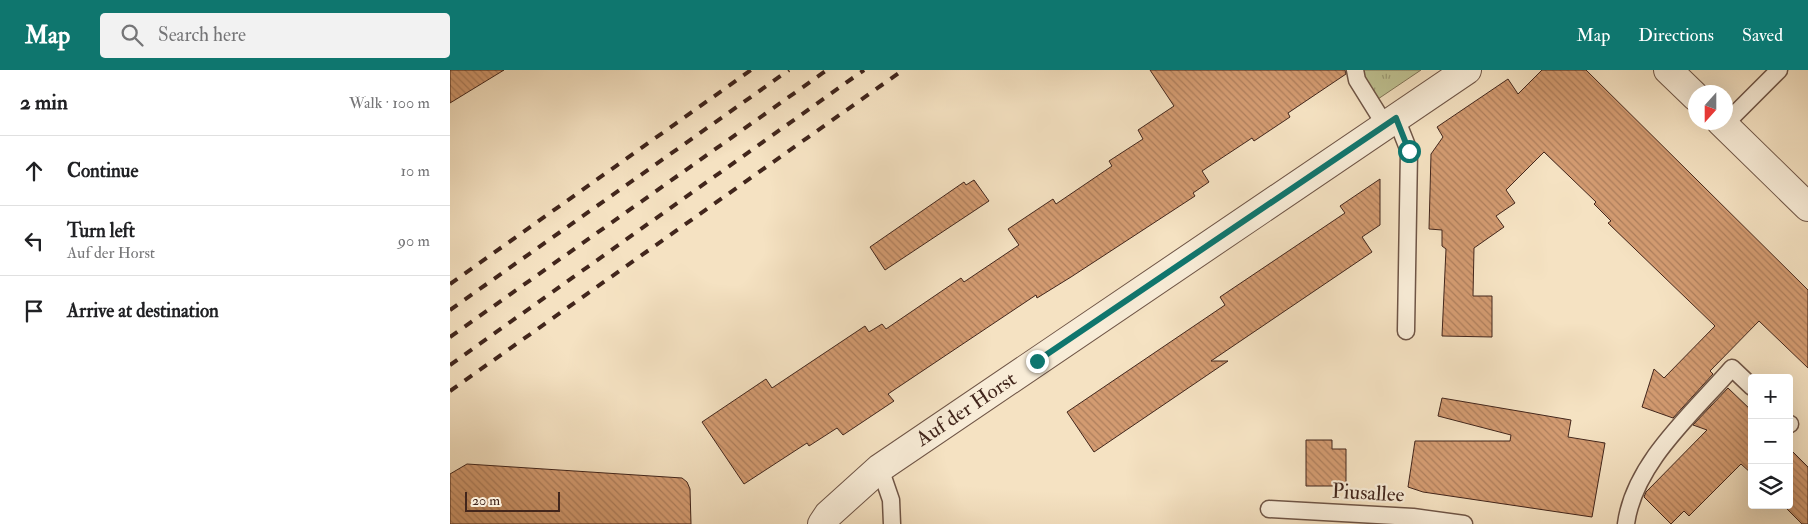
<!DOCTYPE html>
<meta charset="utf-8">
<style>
:root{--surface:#fff;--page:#f2f2f2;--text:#202124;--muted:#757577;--line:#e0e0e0;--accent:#0f766e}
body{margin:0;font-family:"IM FELL Double Pica",serif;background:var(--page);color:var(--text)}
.controls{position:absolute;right:15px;bottom:15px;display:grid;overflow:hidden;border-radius:5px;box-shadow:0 5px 20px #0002}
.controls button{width:45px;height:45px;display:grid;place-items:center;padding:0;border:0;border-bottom:1px solid var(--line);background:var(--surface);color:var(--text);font:25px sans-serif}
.compass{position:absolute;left:1238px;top:15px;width:45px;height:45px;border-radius:50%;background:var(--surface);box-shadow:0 5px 20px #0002;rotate:201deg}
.scale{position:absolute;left:15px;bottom:12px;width:95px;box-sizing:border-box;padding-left:5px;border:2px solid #42261c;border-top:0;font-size:14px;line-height:18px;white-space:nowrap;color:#42261c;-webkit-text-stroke:4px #f8ecd7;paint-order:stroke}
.stop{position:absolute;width:15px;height:15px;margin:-11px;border:4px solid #0f766e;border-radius:50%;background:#fff}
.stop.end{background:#0f766e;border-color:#fff;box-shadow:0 1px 5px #0008}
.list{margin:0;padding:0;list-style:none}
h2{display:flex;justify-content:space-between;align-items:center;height:65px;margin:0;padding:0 20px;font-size:21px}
h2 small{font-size:16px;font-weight:400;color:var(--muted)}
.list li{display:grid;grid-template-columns:32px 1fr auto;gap:15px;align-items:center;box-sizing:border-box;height:70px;padding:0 20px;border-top:1px solid var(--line)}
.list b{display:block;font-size:19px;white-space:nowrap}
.list p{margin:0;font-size:16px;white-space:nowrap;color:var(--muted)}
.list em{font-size:16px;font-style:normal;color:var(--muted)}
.icon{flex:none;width:28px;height:28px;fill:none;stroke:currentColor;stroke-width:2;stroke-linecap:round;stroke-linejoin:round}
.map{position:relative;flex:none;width:1358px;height:454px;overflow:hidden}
header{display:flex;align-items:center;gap:30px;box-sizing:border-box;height:70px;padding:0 25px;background:var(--accent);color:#fff}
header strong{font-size:24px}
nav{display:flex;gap:28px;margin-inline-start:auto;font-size:18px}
.search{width:350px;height:45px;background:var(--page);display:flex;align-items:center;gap:12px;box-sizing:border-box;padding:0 18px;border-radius:5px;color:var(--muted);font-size:19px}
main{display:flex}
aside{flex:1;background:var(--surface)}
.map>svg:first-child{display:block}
.grass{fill:url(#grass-tufts);stroke:#807457}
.building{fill:url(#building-back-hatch);stroke:#42261c}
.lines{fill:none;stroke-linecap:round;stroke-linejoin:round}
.service-casing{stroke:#6f5546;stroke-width:19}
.minor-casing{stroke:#6f5546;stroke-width:30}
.service{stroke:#f8ecd7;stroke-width:16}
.minor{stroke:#f8ecd7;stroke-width:28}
.rail{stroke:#42261c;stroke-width:4;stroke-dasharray:9 9;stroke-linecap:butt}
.route{stroke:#0f766e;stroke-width:6}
.labels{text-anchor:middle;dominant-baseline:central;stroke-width:4.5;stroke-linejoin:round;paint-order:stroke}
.street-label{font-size:21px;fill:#42261c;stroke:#f8ecd7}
</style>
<header>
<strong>Map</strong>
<div class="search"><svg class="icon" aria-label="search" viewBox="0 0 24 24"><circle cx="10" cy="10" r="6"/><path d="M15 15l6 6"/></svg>Search here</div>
<nav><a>Map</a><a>Directions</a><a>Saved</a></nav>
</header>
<main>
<aside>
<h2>2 min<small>Walk · 100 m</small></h2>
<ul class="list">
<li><svg class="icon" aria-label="ahead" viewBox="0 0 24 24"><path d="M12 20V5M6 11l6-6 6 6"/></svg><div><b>Continue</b></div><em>10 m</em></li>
<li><svg class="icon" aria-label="left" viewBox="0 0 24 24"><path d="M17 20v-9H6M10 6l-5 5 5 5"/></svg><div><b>Turn left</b><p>Auf der Horst</p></div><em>90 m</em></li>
<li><svg class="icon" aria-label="arrive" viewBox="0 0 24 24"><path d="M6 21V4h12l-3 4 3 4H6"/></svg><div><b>Arrive at destination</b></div></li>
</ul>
</aside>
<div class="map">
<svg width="1358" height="454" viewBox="0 0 1358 454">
<defs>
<pattern id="grass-tufts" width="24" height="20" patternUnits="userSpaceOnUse" patternTransform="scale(1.25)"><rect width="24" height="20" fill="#bfc292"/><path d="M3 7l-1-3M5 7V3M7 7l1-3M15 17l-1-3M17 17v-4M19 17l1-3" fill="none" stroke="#9d9d76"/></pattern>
<pattern id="building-back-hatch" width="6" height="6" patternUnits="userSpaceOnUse" patternTransform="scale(1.25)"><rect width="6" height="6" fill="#d39b71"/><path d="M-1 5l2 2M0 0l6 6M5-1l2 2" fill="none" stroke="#ad7e5c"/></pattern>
</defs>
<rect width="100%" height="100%" fill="#f5e2c2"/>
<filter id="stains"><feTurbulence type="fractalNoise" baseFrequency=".004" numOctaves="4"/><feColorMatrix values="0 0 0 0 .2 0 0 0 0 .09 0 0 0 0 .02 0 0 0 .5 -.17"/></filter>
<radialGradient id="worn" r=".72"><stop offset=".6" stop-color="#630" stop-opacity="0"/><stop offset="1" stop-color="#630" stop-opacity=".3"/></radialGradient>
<path class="grass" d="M911,0h60l-43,29z"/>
<path class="building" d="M0,0h54l-54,33z
M700,0h195l1,4 -58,39 2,4 -36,24 -2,-3 -50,33 7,11 -16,11 2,3 -124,81 -34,21 -1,-3 -148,99 6,7 -51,34 -6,-7 -28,18 -2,-3 -63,41 -42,-62 64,-43 6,9 93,-62 4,6 13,-8 4,5 75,-51 3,4 55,-37 -11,-16 45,-30 3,5 56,-38 -3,-5 34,-22 -5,-9 36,-24z
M1092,0h44l222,220v78l-49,-47 -49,50 3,3 -40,44 -31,-11 12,-38 10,9 51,-52 -107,-103 3,-2 -17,-17 2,-2 -52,-50 -38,38 9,13 -19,13 8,11 -30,21 -1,48h19v41l-50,-1 4,-87 -4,-3v-16l-13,-1 2,-75 12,-17 -6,-10 71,-48 10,15z
M930,109v46l-18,12 10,15 -161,109h17l-134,91 -27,-40 158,-107 -5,-8 125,-84 -5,-7z
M524,110l15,21 -104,69 -15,-23 94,-65 2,3z
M1278,318l24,23v63l-11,-10 -52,52 -5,-5 -13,13 -27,-27 2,-5 61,-62 -14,-5z
M992,328l129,22 -3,17 37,6 -13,74 -169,-25 -15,-5 7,-46h95l1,-6 -73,-19z
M856,370h26v9h14v37h-40z
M1339,378l19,19v57h-6l-19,-19h6z
M17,394l215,14 5,4 3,7 1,35h-241v-50z"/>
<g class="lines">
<g class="service-casing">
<path id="service" d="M905,0l2,10 28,45
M946,48l13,33 -3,180
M1274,55l55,-55
M1339,354h1
M430,398l11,32 1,24
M819,439l144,8 51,7
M1176,454c8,-61 67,-111 106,-156l20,19"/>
</g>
<g class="minor-casing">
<path id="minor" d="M1218,0l28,27
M1271,52l87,85
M372,454l6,-9 52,-47 587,-398"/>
</g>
<use href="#service" class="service"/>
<use href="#minor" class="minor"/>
<path class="rail" d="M0,214l301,-214
M0,240l339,-240
M0,267l377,-267
M0,295l414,-295
M0,321l453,-321"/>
</g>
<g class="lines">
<path class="route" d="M587,291l359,-243 13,33"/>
</g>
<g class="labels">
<g class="street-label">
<text transform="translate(516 339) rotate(-34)">Auf der Horst</text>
<text transform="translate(918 423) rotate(3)">Piusallee</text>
</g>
</g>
<rect width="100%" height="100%" filter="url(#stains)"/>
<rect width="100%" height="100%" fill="url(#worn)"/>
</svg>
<div class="controls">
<button>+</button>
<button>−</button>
<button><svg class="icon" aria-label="layers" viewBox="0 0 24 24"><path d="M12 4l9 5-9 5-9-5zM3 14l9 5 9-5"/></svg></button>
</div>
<svg class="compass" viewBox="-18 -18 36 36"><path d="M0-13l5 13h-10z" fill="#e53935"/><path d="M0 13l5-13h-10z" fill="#757577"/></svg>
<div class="scale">20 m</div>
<div class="stop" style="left:959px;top:81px"></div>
<div class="stop end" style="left:587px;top:291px"></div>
</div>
</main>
